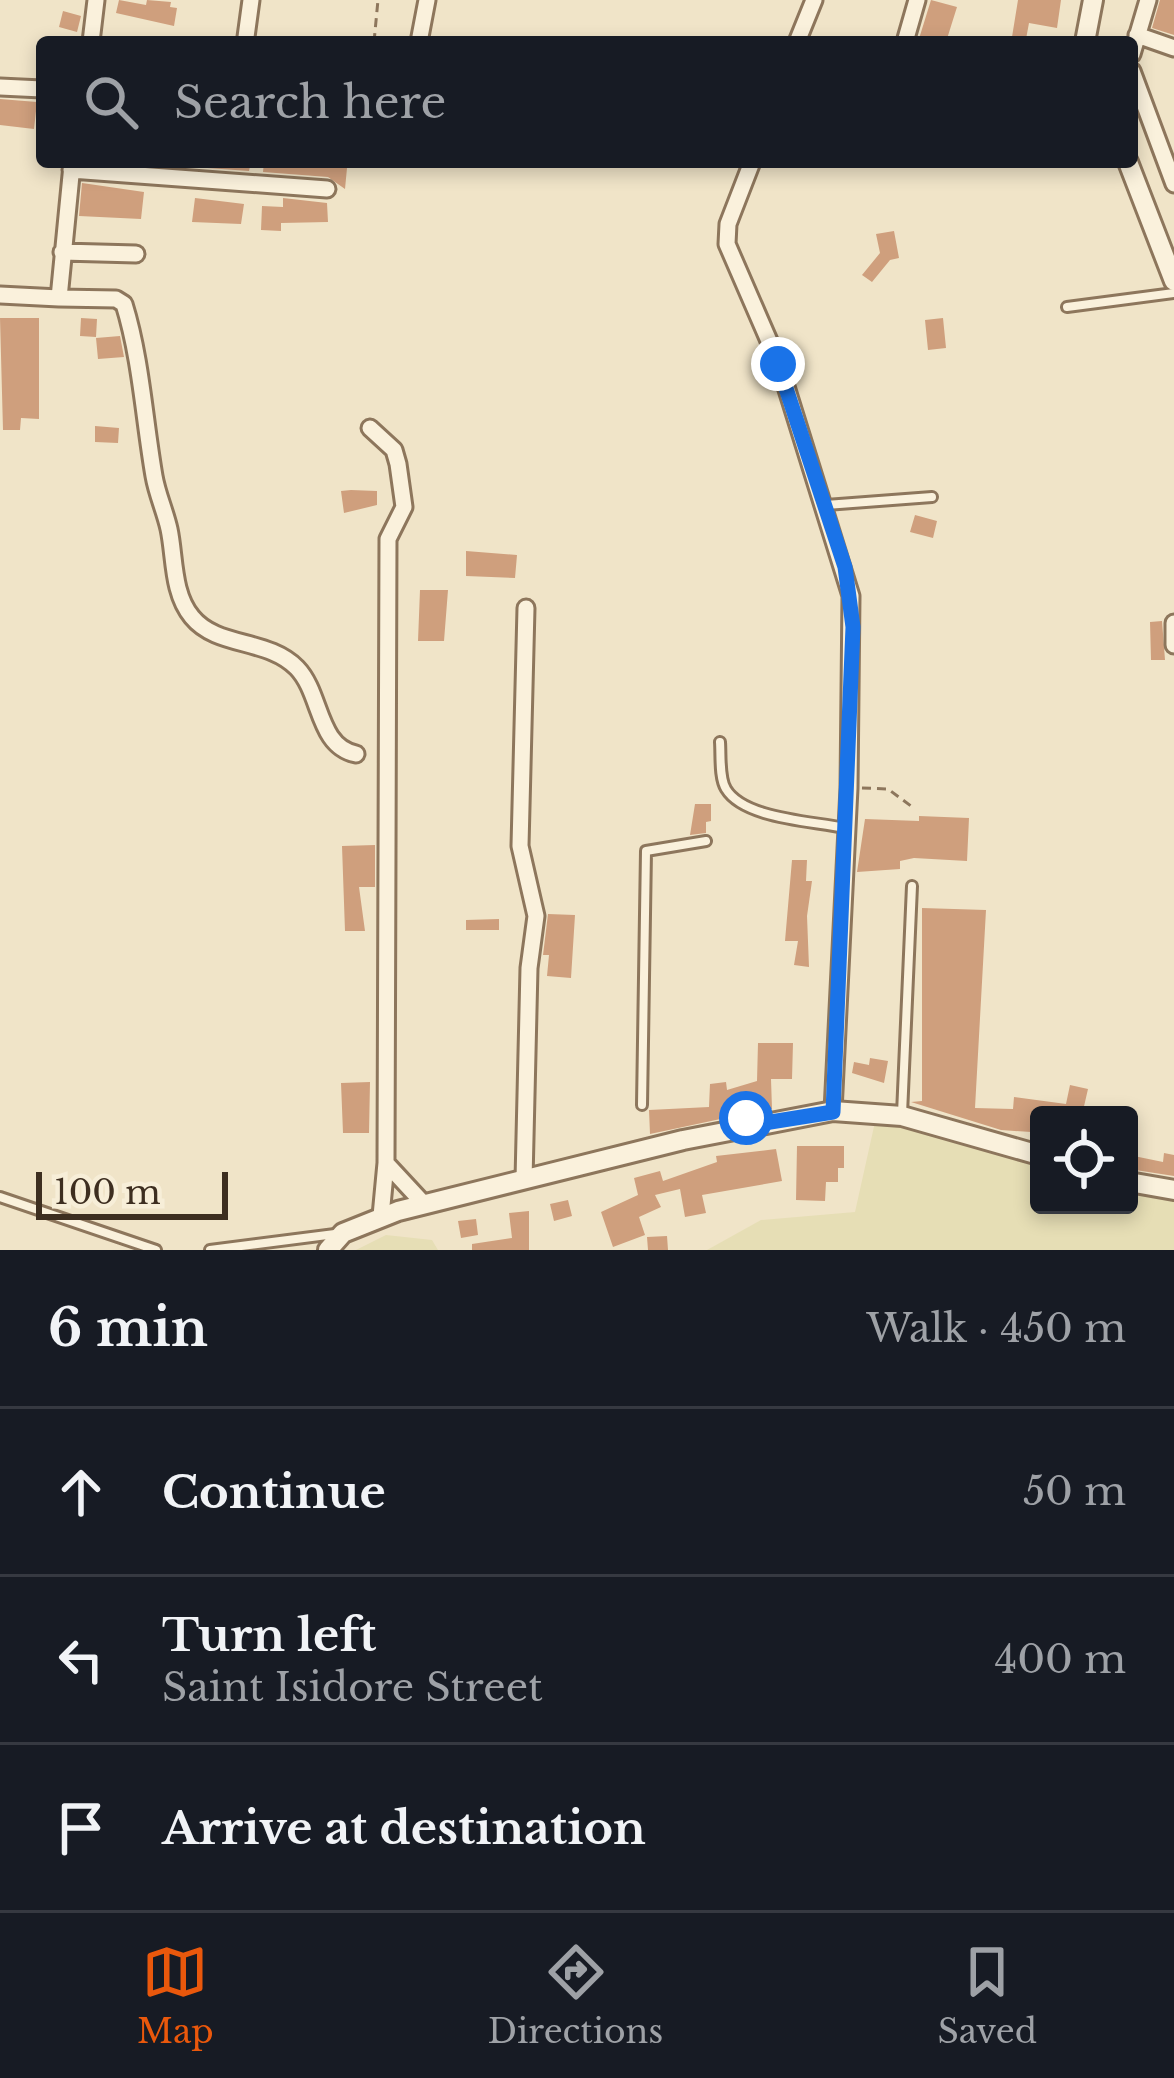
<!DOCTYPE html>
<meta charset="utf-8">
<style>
:root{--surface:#171b24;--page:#20242c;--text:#f1f3f6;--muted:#9ea1a6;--line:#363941;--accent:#ea580c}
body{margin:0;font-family:"Libre Baskerville",serif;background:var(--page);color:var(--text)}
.controls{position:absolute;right:36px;bottom:36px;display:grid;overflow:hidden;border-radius:12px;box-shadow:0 6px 18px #0003}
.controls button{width:108px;height:108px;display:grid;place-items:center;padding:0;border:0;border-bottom:3px solid var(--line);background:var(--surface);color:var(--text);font:60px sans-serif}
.scale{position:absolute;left:36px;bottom:30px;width:192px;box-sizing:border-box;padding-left:12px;border:6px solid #3d2e20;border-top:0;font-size:33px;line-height:42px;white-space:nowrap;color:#3d2e20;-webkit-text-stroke:9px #f7eed8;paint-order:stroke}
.stop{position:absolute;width:36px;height:36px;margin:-27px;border:9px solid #1a73e8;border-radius:50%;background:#fff}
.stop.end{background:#1a73e8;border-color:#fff;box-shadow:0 3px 12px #0008}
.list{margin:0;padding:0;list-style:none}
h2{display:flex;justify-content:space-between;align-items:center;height:156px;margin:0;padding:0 48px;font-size:51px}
h2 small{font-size:39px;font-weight:400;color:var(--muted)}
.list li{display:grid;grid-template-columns:78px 1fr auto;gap:36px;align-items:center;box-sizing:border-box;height:168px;padding:0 48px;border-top:3px solid var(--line)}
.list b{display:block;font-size:45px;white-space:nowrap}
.list p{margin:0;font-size:39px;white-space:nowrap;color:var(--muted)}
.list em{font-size:39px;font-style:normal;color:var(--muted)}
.icon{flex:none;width:66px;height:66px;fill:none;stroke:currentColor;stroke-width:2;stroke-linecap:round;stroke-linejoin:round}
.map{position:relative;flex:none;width:1174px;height:1250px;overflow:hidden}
.search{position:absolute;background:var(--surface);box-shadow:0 6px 18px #0003;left:36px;right:36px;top:36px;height:132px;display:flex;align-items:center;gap:30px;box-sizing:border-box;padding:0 42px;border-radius:12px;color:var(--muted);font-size:45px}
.sheet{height:660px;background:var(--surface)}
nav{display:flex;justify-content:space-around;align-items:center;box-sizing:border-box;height:168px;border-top:3px solid var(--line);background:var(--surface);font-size:33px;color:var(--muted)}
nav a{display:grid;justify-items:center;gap:6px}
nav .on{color:var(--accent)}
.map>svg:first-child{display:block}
.farmland{fill:#e6deb5}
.building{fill:#cf9f7d}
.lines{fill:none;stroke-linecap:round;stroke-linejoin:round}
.service-casing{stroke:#8d765c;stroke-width:14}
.minor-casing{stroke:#8d765c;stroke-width:21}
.tertiary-casing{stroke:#8d765c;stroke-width:24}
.path{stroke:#8d765c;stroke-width:3;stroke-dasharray:9 6;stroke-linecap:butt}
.service{stroke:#faf1dc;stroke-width:8}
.minor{stroke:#faf1dc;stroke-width:15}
.tertiary{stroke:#faf1dc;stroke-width:18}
.route{stroke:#1a73e8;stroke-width:15}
</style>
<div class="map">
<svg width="1174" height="1250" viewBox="0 0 1174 1250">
<rect width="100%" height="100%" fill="#f0e4c8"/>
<path class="farmland" d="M875,1122l61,8 103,38v37h90v-12l45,8v49h-467l54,-30 94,-8z
M386,1235l46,5 6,10h-82z"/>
<path class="building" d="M119,0l27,5 1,-5 24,2 -1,5 7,1 -3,18 -58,-13z
M931,0l26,7 -11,35h-28z
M1018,0h43l-4,28 -28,-5 -3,16 -14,-2z
M1160,0h14v35l-22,-7z
M63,11l18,5 -4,16 -18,-5z
M0,99l37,3 -3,27 -34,-4z
M125,162h126l-2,9z
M264,162l83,6 -2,21 -17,-12 -65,-5z
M82,183l62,9 -3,27 -62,-3z
M195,198l49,6 -3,20 -49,-2z
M283,198l44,5 1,19 -47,1v8l-20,-1 1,-24 21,1z
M894,231l5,27 -9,2 -18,22 -10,-7 18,-22 -4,-19z
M0,318h39v101l-18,-1 -1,12h-17z
M81,318l16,1 -1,18 -16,-1z
M943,318l3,30 -18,2 -3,-30z
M120,336l4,21 -26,2 -2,-21z
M95,426l24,2 -1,15 -23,-1z
M351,490l26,1v14l-33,8 -3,-22z
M915,515l22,6 -4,17 -23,-6z
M466,551l51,4 -2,23 -49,-2z
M420,590h28l-4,51h-26z
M1162,621l3,39h-14l-1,-38z
M695,804h16v17l-5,1v11l-16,2z
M919,816l50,2 -2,43 -53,-3 -14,3v8l-43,3 8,-53 54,2z
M375,845v42h-16l6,44h-20l-3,-85z
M792,860h15l-1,21h6l-5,35 2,51 -15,-2 4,-24h-13z
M922,908l64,2 -11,198 38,1 1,-12 52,7 4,-19 18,4 -6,26h-43l-1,12 -7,5 -30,-2 -90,-28 11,-1z
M548,914l27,1 -4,63 -24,-2 2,-21h-6z
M499,919v11h-33v-10z
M758,1043h35l-1,36h-21l1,30 -10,2 -1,-10 -18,-2 -14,5 1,13 -80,17 -1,-24 60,-3 1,-23 16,-2 1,8 30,-9z
M870,1058l18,3 -4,22 -32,-10 2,-11 15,3z
M370,1082l-1,51h-26l-2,-50z
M797,1146h47v22h-6v14h-12l-1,19 -29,-1z
M776,1149l6,32 -80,14 4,18 -21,4 -5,-28 -25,6 6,12 -22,10 6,18 -32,12 -12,-35 37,-17 -4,-17 26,-7 3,10 54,-19 -1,-6z
M1164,1153l10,2v21l-45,-7v-14l34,7z
M568,1200l4,16 -18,5 -4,-17z
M529,1211v39h-57v-6l40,-6 -3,-25z
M476,1219l2,16 -17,3 -3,-17z
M667,1236l1,14h-20l-1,-13z"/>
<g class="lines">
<g class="service-casing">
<path id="service" d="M1067,307l107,-14
M826,505l106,-8
M720,742c1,13 -1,36 6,47 18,30 87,32 118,39
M642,1105l4,-254 60,-10
M745,1107l1,17
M902,1114l10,-228
M0,1197l156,53
M210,1250l125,-16"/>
</g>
<g class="minor-casing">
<path id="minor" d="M1137,35l37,13
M246,37l5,-37
M91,42l5,-42
M419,42l8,-42
M797,42l17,-42
M905,42l12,-42
M1132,54l16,-54
M1132,71l42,113
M0,87l42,2
M752,162l-24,62 -1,20 52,120 72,232 -2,192 -16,323
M71,170l256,19
M62,252l74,2
M0,295l59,3 13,-133
M59,298l57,1 8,5c17,55 20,114 30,172 3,18 11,35 15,53 6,28 3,64 23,88 25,31 76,21 105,51 25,26 20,78 59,86
M370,428l24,22 4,14 6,43 -16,32 -2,624 -5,53
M1174,623v22
M386,1163l38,41
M524,1180l5,-212 7,-52 -16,-70 6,-238"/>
</g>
<g class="tertiary-casing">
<path id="tertiary" d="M1085,42l8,-42
M1128,162l46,119
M1129,1182l45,8
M328,1250l15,-17 55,-22 285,-71 150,-29 69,5 137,39"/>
</g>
<path class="path" d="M374,42l4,-42
M862,788l26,1 27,20"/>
<use href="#service" class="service"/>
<use href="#minor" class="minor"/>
<use href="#tertiary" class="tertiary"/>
</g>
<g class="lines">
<path class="route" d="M746,1118v8l87,-14 20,-485 -8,-60 -67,-203"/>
</g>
</svg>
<div class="controls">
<button><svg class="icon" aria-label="locate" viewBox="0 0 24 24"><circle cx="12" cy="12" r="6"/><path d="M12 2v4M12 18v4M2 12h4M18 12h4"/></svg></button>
</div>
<div class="scale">100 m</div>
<div class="stop" style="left:746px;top:1118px"></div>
<div class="stop end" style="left:778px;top:364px"></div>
<div class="search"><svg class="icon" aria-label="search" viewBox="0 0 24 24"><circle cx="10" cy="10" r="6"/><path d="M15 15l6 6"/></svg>Search here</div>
</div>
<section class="sheet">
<h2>6 min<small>Walk · 450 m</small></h2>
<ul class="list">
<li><svg class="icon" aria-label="ahead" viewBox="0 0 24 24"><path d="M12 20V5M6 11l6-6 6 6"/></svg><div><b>Continue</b></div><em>50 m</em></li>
<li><svg class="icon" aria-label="left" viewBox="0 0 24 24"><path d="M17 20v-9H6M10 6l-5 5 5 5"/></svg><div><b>Turn left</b><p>Saint Isidore Street</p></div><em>400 m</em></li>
<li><svg class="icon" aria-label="arrive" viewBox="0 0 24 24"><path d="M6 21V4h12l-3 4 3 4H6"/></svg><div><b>Arrive at destination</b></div></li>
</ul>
</section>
<nav>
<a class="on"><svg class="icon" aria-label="map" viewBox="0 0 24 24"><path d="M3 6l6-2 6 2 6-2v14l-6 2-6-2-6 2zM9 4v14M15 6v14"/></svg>Map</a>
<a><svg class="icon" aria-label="directions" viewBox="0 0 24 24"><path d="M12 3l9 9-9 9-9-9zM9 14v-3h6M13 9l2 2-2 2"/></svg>Directions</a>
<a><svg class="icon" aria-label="saved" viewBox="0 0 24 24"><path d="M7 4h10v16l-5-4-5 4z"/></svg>Saved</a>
</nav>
